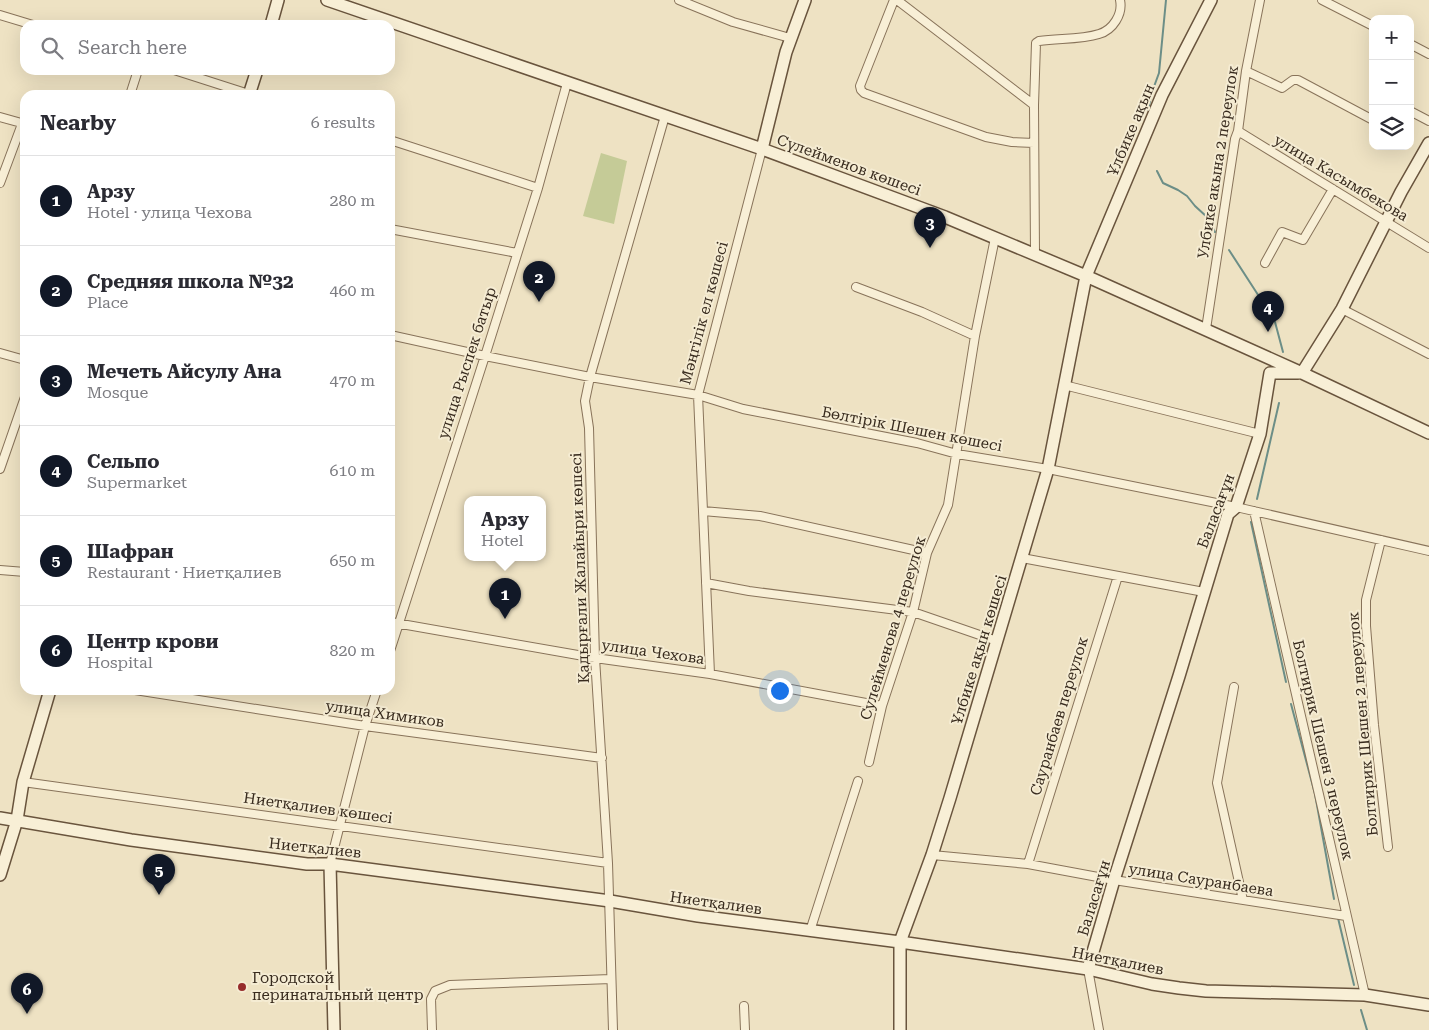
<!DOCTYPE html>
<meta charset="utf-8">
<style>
:root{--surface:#fff;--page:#f2f2f3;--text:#2b2b33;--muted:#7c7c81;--line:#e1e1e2;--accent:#111827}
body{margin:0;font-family:"Roboto Serif",serif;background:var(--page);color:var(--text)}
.controls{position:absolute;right:15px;top:15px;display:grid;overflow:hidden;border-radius:10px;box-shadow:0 5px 20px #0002}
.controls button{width:45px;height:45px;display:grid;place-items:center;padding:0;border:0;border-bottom:1px solid var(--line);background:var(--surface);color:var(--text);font:25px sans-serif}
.you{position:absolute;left:779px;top:690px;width:18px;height:18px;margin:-12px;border:4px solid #fff;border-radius:50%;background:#1a73e8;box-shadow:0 0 0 8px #1a73e833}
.badge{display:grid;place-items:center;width:32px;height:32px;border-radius:50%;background:var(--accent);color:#fff;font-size:16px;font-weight:700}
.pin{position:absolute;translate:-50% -41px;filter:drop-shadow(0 1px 2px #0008)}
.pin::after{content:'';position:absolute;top:26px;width:18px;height:15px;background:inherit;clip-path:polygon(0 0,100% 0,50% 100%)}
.popup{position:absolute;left:464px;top:496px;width:82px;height:65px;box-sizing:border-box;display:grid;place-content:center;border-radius:10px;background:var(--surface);filter:drop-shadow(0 1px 4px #0005);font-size:16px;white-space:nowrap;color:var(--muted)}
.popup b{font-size:19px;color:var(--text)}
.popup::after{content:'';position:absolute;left:50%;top:100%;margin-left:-10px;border:10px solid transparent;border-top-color:var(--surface)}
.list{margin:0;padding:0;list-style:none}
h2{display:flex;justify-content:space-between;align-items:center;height:65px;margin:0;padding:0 20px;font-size:21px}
h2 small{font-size:16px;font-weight:400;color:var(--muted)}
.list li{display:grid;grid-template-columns:32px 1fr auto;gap:15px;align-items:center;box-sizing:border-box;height:90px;padding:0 20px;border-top:1px solid var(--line)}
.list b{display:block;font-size:19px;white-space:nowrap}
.list p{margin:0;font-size:16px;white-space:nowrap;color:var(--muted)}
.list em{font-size:16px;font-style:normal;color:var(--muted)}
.icon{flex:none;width:28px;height:28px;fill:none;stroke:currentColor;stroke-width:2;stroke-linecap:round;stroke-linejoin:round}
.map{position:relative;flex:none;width:1429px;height:1030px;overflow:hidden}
.search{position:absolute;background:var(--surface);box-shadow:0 5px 20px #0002;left:20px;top:20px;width:375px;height:55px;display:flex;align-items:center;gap:12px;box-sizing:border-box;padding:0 18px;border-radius:15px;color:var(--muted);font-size:19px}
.panel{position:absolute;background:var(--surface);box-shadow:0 5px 20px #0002;left:20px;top:90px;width:375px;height:605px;border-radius:15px}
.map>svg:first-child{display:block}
.green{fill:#c5cb97}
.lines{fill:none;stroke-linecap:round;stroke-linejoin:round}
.stream{stroke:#6c8e87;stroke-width:2}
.street-casing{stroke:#88735a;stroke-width:10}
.secondary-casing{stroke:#69543d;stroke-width:14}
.street{stroke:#f8efd6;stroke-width:8}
.secondary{stroke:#f8efd6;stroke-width:11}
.poi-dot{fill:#962c2b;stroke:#f5ecd3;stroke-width:2}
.labels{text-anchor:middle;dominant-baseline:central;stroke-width:4;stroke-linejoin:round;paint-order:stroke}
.street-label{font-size:15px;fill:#382b1e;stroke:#f5ecd3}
.poi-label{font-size:15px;fill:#382b1e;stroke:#f5ecd3;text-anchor:start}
</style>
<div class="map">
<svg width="1429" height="1030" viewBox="0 0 1429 1030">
<rect width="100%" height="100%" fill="#eee2c3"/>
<path class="green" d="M601,153l26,8 -13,63 -31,-8z"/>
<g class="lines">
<path class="stream" d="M1148,110l4,-18 7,-19 7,-73
M1157,171l6,12 15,7 9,6 8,10 12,11 8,15
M1229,250l33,51 9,6 12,45
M1257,499l22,-96
M1251,522l35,160
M1291,704l24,90 19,105
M1338,918l16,67
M1361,1010l6,20"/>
<g class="street-casing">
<path id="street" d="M679,0l54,22 57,16
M894,0l-34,86 1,4 3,3 122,44 26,5 22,1
M897,0l137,105 1,149
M1322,0l51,26
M0,15l33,10
M1410,44l19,10
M174,70l78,25
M1246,71l36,17 11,-8h5l75,40
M130,95l8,-25
M1034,105l2,-62 3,-2c20,-3 41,-1 60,-7 14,-4 24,-20 21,-34
M1410,111l19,10
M0,117l25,7
M1238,131l191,117
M390,140l148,48
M0,183l22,-59
M390,229l127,24
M1265,263l17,-31 21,8 30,-51
M856,287l66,25 53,24
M1342,309l87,45
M1206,329l29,-190 3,-8 8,-60 14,-71
M390,335l95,21 105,21 108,18 45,14 174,34 40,11 91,15 188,38 193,44
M0,353l25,7
M1064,385l196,49
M0,469l25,-72
M703,511l57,5 167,37
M1254,511l111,484
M1381,540l-15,60v26l8,99 14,122
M1022,558l182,34
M0,570l25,2
M706,583l43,8 164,21 84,29
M390,622l205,36 115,16 172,32
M390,651l95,-295 53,-168 29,-105
M710,674l-12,-279 64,-246
M1234,687l-17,96 26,117
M135,690l230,36 237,32
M869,762l13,-56 31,-94 14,-59 21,-48 27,-169 20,-98
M23,782l585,81
M932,855l96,9 86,16 232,36
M330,864l35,-138 12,-36
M1028,864l90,-288
M810,931l48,-150
M1088,969l11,61
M744,1006l1,24
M432,1030l-1,-31 4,-8 15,-6 161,-6
M613,1030l-5,-167 -13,-205 -6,-230 -4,-27 5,-24 75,-261"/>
</g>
<g class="secondary-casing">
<path id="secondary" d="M327,0l435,149 183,68 141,59 216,97 127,60
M271,25l7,-25
M249,95l8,-25
M762,149l24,-97 19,-52
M1302,373l40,-64 59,-117 28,-49
M0,818l131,22 176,24h23l280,37 88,15 202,26 188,27 64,15 27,4 27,3 159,4 64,10
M330,864l4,166
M0,875l17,-55 6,-38 27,-92
M1088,969l26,-89 65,-204 49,-162 8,-7 24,-73 10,-61h28
M900,1030v-88l32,-87 18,-57 98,-329 38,-193 76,-181 49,-95"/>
</g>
<use href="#street" class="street"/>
<use href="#secondary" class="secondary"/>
</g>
<circle class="poi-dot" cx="242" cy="987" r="5"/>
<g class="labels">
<g class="street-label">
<text transform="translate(1131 130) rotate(-67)">Ұлбике ақын</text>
<text transform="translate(1218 162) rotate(-81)">Улбике акына 2 переулок</text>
<text transform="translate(849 165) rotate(20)">Сүлейменов көшесі</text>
<text transform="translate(1341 178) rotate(31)">улица Касымбекова</text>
<text transform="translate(704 313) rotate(-75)">Мәңгілік ел көшесі</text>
<text transform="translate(467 363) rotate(-72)">улица Рыспек батыр</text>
<text transform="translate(912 429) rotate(11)">Бөлтірік Шешен көшесі</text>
<text transform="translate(1216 511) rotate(-69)">Баласағұн</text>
<text transform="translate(580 568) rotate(-92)">Қадырғали Жалайыри көшесі</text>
<text transform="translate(893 628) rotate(-73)">Сулейменова 4 переулок</text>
<text transform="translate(979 650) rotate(-73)">Ұлбике ақын көшесі</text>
<text transform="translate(653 652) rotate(8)">улица Чехова</text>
<text transform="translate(385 714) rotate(8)">улица Химиков</text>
<text transform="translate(1059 716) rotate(-73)">Сауранбаев переулок</text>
<text transform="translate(1363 724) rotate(-95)">Болтирик Шешен 2 переулок</text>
<text transform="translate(1323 750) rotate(77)">Болтирик Шешен 3 переулок</text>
<text transform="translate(318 808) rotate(8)">Ниетқалиев көшесі</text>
<text transform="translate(315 848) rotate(6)">Ниетқалиев</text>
<text transform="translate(1201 880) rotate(9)">улица Сауранбаева</text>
<text transform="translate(1094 898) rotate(-73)">Баласағұн</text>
<text transform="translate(716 903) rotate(8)">Ниетқалиев</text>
<text transform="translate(1118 961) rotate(11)">Ниетқалиев</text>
</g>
<g class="poi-label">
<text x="252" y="978">Городской<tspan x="252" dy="17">перинатальный центр</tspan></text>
</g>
</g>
</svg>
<div class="controls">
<button>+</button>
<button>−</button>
<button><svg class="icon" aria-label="layers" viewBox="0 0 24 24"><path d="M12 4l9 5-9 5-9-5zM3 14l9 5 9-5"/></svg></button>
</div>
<div class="you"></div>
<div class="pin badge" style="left:505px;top:619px">1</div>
<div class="popup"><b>Арзу</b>Hotel</div>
<div class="pin badge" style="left:539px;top:302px">2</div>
<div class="pin badge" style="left:930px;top:248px">3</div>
<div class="pin badge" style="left:1268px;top:332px">4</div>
<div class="pin badge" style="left:159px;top:895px">5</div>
<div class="pin badge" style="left:27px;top:1014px">6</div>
<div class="search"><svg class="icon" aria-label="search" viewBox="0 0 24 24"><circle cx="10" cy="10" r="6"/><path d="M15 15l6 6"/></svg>Search here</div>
<section class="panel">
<h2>Nearby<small>6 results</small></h2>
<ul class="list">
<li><span class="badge">1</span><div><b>Арзу</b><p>Hotel · улица Чехова</p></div><em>280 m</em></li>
<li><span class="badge">2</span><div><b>Средняя школа №32</b><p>Place</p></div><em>460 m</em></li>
<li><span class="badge">3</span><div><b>Мечеть Айсулу Ана</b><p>Mosque</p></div><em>470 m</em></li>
<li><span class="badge">4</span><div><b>Сельпо</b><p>Supermarket</p></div><em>610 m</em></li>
<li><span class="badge">5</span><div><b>Шафран</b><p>Restaurant · Ниетқалиев</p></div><em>650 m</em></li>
<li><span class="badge">6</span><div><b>Центр крови</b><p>Hospital</p></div><em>820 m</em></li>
</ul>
</section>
</div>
